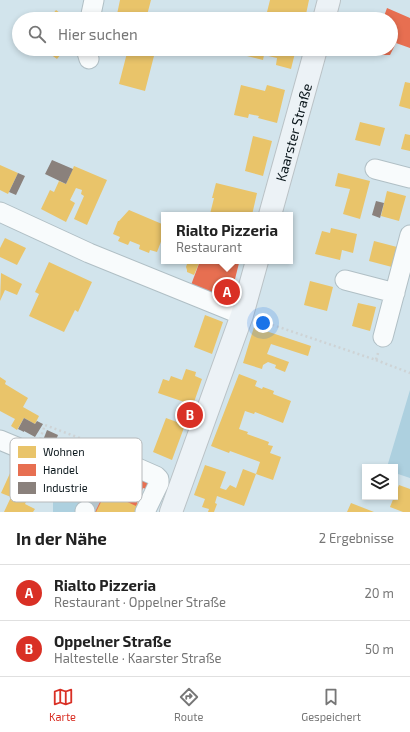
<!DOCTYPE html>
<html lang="de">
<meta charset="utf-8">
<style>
:root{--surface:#fff;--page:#f6f6f6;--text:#222;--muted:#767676;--line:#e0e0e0;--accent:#d93025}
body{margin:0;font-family:"Exo 2",sans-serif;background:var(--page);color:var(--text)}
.controls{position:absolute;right:12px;bottom:12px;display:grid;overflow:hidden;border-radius:0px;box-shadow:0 2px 6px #0003}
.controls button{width:36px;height:36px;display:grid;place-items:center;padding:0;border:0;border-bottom:1px solid var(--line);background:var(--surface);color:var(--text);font:20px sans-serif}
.you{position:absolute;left:263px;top:323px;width:14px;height:14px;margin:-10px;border:3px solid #fff;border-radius:50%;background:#1a73e8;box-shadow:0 0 0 6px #1a73e833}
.badge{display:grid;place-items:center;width:26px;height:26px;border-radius:50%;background:var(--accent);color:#fff;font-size:13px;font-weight:700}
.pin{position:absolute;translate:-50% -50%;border:2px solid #fff;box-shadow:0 1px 4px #0006}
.popup{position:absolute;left:161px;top:212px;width:132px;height:52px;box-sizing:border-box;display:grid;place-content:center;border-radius:0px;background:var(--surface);filter:drop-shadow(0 1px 3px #0005);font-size:13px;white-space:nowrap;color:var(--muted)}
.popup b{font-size:15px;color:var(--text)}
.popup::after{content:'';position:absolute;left:50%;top:100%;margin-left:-8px;border:8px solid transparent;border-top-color:var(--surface)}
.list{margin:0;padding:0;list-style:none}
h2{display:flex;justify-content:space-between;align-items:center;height:52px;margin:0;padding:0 16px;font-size:17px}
h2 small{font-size:13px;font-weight:400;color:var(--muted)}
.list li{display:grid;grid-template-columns:26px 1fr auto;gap:12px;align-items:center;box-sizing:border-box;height:56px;padding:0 16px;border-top:1px solid var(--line)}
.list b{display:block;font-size:15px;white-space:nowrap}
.list p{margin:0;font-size:13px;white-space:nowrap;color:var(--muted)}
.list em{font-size:13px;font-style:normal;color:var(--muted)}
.icon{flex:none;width:22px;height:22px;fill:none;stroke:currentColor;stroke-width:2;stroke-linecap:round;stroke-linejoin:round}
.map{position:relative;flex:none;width:410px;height:512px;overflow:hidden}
.search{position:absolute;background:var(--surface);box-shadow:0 2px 6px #0003;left:12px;right:12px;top:12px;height:44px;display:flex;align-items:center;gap:10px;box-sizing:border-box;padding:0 14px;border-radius:22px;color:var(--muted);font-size:15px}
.sheet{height:164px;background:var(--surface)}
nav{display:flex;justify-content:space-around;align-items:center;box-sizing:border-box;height:56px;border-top:1px solid var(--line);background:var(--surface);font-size:11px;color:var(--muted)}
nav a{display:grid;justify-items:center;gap:2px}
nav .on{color:var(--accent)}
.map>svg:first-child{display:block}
.green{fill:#add0df}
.homes{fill:#e9c46a}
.shops{fill:#e76f51}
.industry{fill:#8a817c}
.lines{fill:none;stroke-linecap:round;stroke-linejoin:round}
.minor-tunnel{stroke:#b4c5cd;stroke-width:19;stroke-dasharray:19 10;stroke-linecap:butt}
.minor-casing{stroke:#b0bfc5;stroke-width:21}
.major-casing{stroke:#bac2c6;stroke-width:24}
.path{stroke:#ced3d5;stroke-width:2.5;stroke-dasharray:2 3;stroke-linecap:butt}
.minor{stroke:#f8fbfc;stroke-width:19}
.major{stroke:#ecf2f6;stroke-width:22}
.labels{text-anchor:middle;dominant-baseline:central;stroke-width:4;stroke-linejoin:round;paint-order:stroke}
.street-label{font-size:14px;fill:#0a161b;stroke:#fff}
.key{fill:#fff;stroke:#b6b9bb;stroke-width:1}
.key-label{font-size:11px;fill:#0a161b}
</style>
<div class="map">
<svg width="410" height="512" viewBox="0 0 410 512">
<rect width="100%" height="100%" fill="#d2e4ec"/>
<path class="green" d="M410,390v88l-15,-5v-6h-8z
M86,468l11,4 -19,40h-25v-20l10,-7 10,-13 9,4z"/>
<path class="homes" d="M120,0h31l-5,19h-30z
M270,0h39l-4,19h-5l-13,-3 -1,1 -19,-5z
M56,10l12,9h-16l1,-2 -2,-1z
M43,49h22l-8,10z
M128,49h15l12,3 -10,39 -26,-7z
M244,49h52l-5,20 -15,-4 1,-7 -13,-3 -1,5 -20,-5z
M405,82l5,1v26l-11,-3z
M241,85l24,6 2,-6 18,5 -8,33 -19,-5 1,-2 -10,-2 -1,4 -14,-3z
M360,122l25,6 -5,18 -25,-6z
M405,134l5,1v16l-9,-2z
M253,136l19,5 -9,35 -18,-5z
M0,165l18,8 -10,21 -8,-4z
M74,166l33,14 -20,45 -13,-6 10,-23 -3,-2 1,-4 -6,-2 -6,12 5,3 -9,19 -25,-13 9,-19 4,2 5,-11 7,3z
M338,173l32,8 -10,38 -17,-5 7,-25 -15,-3z
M216,183l41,10 -5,22h-36l-6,-1 4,-16h-2z
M387,191l19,5 -7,25 -18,-5z
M129,210l33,14 -1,14 1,1 -5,13 -7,-2 -1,3 -10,-4 1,-4 -10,-4 -2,4 -10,-4 2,-4 -7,-3 5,-13h1z
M331,228l26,6 -4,19 -11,-3 -2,10 -25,-6 7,-23 8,2z
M5,238l21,10 -9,17 -17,-8v-9z
M374,241l23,6 -5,20 -23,-6z
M188,261h12l-6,14 -7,-3v-2l-1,-3z
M49,262l43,20 -14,30 -3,-2 -11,22 -35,-16 10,-22 -4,-2z
M1,273l21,11 -5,11 -12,-5 -5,11z
M310,281l23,6 -6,24 -23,-6z
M358,303l18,4 -6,24 -18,-5z
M205,315l18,7 -11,32 -18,-7z
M254,327l57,19 -3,10 -37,-12 -4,10 22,8 -4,10 -10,-4 1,-3 -8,-3 -5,3 -1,4 -19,-6z
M186,369l10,3 -1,4 7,3 -9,26 -35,-12 5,-14 6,2 2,-5 11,4z
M239,374l18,7 -2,5 7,3 1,-2 11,4 -1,3 18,7 -8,22 -28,-11 -1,2 -9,-3 -6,18 9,3 -1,2 22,8 -1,3 5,1 -3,7 11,4 -8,23 -17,-6 -12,32 -27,-10 -2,7 2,1 -3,8h-6l1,-3 -7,-2 3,-8 -11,-4 11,-30 21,7 -6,16 6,2 4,-5 6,3 7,-19 13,5 4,-12 -30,-11 -1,2 -18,-7z
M0,377l6,4 -1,3 23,14 -5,9 16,9 -4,8 -11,-6 -7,12 -6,-4 4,-7 -15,-8z
M166,418l19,7 -13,35 -19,-8z
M16,460l24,12 -15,32 10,5 -2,3h-29l7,-15 -10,-4z
M74,462l11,5 -3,8 -11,-5z
M99,472l9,5 -5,11 41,18 -3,6h-53l-7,-3z
M399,485l11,4v23h-7l-13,-5 4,-10h1v-2z
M351,503l23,9h-27z"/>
<path class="shops" d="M387,8l23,10v30l-14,-5 -6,12h-11l-10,-4 1,-2h21v-30h-8z
M200,261h32l7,2 -8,32 -6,3 -34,-13z
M117,467l34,13 -5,9 -3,-1 -7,18 -30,-14 -10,20h-5l17,-35z"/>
<path class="industry" d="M52,160l21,9 -7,15 -21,-10z
M18,173l7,3 -9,19 -7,-3z
M376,201l8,2 -4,15 -8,-3z
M24,418l11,6 2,-3 6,3 -8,13 -11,-6v1l-6,-3z
M47,430l11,5 -7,18 -11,-5z
M75,441l11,5 -7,18 -11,-5z"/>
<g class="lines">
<path class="minor-tunnel" d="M85,511l18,-37"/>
<g class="minor-casing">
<path id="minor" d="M90,19l4,-19
M86,49l3,10
M375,169l35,9
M0,212l89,41 153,62
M345,280l50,13
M383,337l27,-102
M0,440l67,28
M103,474l8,-16h4l41,18 3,3v4l-14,29
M85,511v1"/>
</g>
<g class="major-casing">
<g id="major">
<path d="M324,19l5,-19"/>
<path id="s1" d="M270,215l46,-166"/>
<path d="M171,512l71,-197 15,-54"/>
</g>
</g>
<path class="path" d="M258,320l118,40 2,-7
M376,360l34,13
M40,439l5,-14 56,21"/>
<use href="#minor" class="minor"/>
<use href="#major" class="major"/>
</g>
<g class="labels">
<g class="street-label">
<text stroke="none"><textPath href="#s1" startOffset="86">Kaarster Straße</textPath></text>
</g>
</g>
<rect x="10" y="438" width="132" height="64" rx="6" class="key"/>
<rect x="18" y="446" width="18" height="12" fill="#e9c46a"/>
<rect x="18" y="464" width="18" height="12" fill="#e76f51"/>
<rect x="18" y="482" width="18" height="12" fill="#8a817c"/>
<g class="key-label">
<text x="43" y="456">Wohnen</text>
<text x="43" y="474">Handel</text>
<text x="43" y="492">Industrie</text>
</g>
</svg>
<div class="controls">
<button><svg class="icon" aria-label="layers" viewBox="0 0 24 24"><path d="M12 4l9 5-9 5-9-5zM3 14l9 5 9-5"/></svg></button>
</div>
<div class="you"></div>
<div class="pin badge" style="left:227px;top:292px">A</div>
<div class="popup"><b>Rialto Pizzeria</b>Restaurant</div>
<div class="pin badge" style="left:190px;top:415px">B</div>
<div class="search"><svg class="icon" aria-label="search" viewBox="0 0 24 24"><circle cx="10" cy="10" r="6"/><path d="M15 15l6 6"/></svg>Hier suchen</div>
</div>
<section class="sheet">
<h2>In der Nähe<small>2 Ergebnisse</small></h2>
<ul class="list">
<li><span class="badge">A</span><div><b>Rialto Pizzeria</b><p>Restaurant · Oppelner Straße</p></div><em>20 m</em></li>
<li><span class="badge">B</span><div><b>Oppelner Straße</b><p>Haltestelle · Kaarster Straße</p></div><em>50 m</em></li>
</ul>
</section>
<nav>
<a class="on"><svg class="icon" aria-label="map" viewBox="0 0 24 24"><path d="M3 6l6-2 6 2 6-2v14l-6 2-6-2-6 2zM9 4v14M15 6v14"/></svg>Karte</a>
<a><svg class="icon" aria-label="directions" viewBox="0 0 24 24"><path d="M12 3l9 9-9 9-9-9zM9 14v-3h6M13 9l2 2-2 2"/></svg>Route</a>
<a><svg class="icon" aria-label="saved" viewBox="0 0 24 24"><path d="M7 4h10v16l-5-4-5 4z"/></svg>Gespeichert</a>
</nav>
